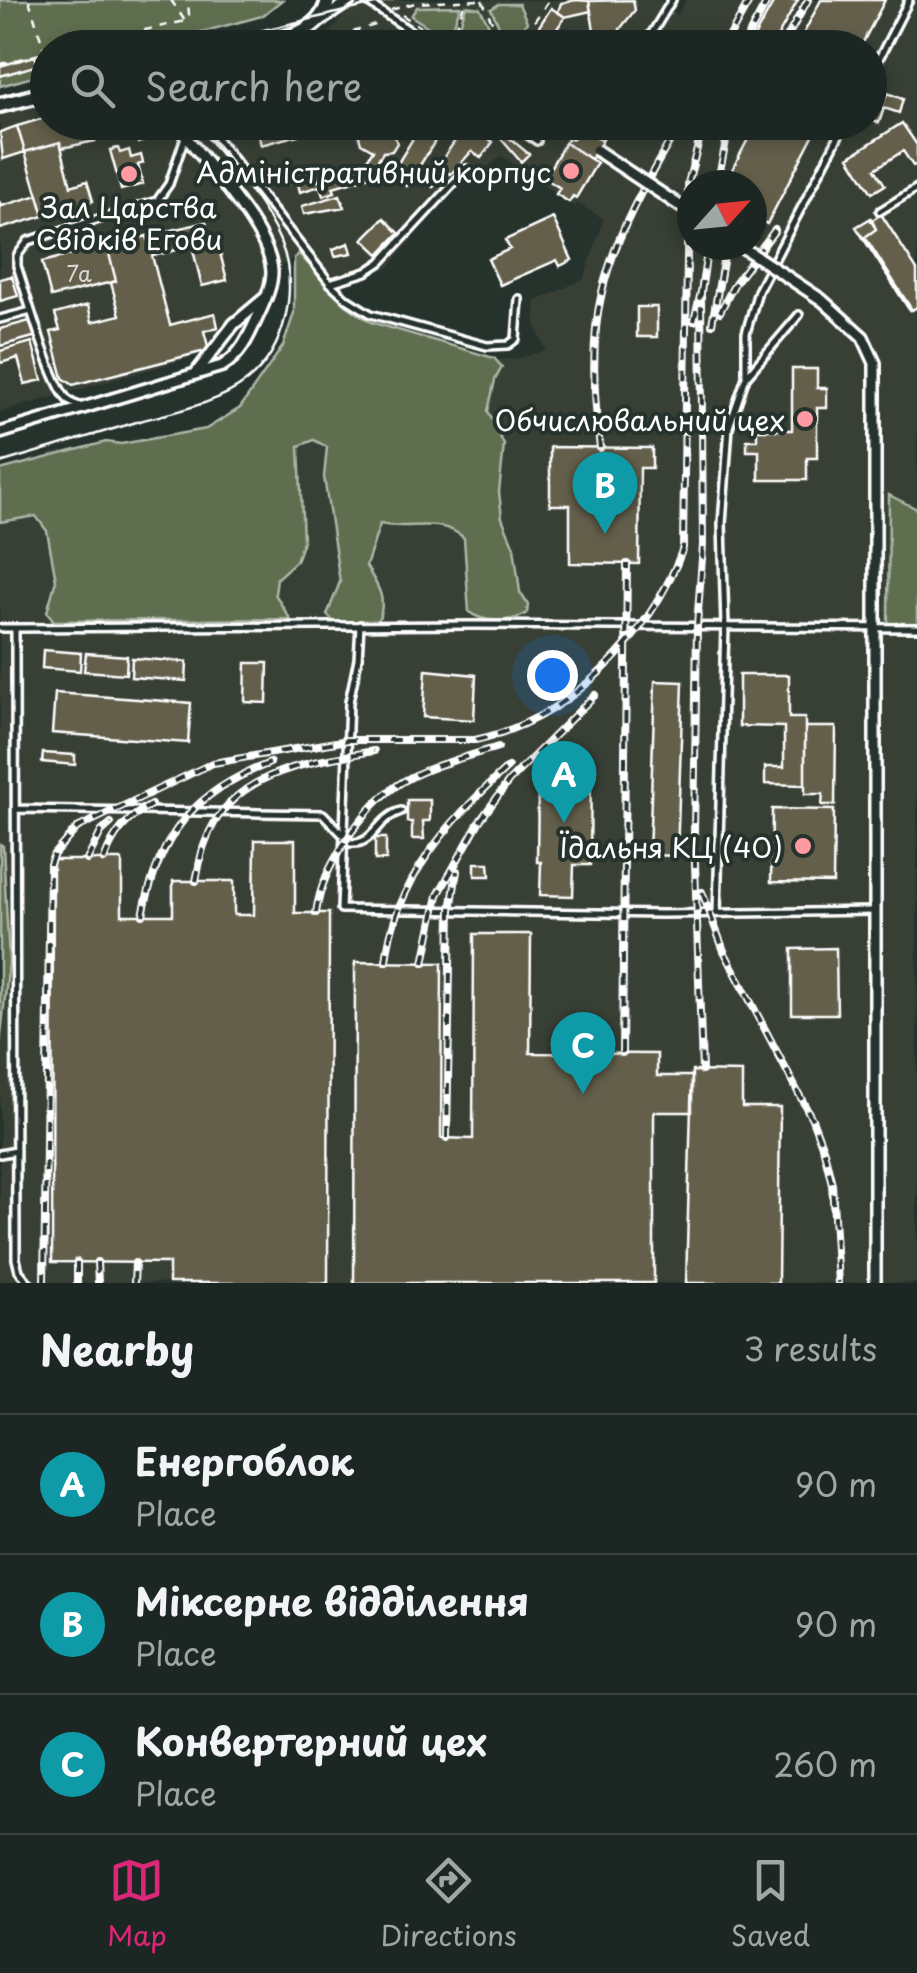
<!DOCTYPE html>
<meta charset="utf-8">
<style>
:root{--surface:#1c2622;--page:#29322f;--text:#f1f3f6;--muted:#a0a5a5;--line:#3a4340;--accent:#db2777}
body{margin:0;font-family:"Playpen Sans",sans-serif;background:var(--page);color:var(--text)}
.compass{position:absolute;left:677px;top:170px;width:90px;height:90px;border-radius:50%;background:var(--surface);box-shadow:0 5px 15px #0003;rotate:63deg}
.you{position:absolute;left:552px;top:675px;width:35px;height:35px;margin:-25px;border:8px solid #fff;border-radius:50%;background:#1a73e8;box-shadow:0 0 0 15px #1a73e833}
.badge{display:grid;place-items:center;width:65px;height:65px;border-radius:50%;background:var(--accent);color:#fff;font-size:32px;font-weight:700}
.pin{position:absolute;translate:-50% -82px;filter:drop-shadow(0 2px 5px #0008)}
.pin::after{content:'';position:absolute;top:52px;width:35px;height:30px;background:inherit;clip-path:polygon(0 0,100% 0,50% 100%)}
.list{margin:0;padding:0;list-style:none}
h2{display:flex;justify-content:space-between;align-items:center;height:130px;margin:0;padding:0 40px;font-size:42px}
h2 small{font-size:32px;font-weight:400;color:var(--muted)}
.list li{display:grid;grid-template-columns:65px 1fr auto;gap:30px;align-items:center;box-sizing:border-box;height:140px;padding:0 40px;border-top:2px solid var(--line)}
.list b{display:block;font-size:38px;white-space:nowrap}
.list p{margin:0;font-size:32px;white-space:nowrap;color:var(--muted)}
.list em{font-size:32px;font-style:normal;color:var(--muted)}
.icon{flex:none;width:55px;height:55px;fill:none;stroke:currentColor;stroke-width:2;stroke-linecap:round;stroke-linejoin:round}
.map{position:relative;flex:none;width:917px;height:1283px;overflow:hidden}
.search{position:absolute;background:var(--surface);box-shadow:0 5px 15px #0003;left:30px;right:30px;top:30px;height:110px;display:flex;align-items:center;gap:25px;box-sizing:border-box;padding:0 35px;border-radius:55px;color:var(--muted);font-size:38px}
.sheet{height:550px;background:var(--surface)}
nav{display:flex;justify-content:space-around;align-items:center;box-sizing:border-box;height:140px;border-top:2px solid var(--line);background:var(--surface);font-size:28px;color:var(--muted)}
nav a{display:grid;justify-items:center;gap:5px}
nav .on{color:var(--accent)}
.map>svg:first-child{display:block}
.built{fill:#384036;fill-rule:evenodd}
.green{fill:#5e6e50;stroke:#aeb6a8;stroke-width:2.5}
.building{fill:#635f4c;stroke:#fff;stroke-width:2.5}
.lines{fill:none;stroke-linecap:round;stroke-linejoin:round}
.lane-casing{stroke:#fff;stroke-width:12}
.street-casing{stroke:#fff;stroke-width:16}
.secondary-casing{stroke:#fff;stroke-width:20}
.path{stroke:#fff;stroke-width:2.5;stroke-dasharray:8 8;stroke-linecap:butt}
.lane{stroke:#26332d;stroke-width:5}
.street{stroke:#26332d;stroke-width:9}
.secondary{stroke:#26332d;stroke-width:12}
.tram{stroke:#fff;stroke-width:2.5}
.rail-casing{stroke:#fff;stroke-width:8}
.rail{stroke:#26332d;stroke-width:4;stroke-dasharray:11;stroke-linecap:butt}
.street-bridge-casing{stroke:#fff;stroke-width:16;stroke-linecap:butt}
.street-bridge{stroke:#26332d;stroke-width:9}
.poi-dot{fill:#ff9aa2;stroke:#26332d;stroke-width:4}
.labels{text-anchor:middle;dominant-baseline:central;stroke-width:8;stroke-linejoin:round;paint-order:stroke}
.number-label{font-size:22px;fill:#d8d7d2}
.poi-label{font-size:28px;fill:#fff;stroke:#26332d;text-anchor:end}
</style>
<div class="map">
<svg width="917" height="1283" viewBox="0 0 917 1283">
<rect width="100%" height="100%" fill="#26332d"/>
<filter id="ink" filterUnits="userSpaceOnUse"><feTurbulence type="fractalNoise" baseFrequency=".01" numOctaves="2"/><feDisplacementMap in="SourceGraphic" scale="20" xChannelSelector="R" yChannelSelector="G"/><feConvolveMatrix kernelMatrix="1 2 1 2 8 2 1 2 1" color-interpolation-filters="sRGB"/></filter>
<g filter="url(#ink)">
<path class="built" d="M357,0h303l17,16 9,-16h231v1283h-917v-781l488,-141 29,-2 29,-9 -10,-24 -1,-24 49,-23 20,-60 -27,-16 -2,4 -73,-51 -55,41 -59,71 -56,21 -34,-35 -31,22 -5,20 -55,57 -207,59v-298l47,-11 1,19h822v-74l-595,-1 54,-14zM692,185h60v60h-60z"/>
<path class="green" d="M0,0h282l-20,16 -117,31 -97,1 -1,25 -47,13z
M499,4h20l8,18 -18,25 -18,-38z
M460,6l-11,34 -38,-24 6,-9z
M466,6l14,2 20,39h-39l-7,-4z
M299,254l47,51 25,17 123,36 8,9 -7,13 -7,31 16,34 -5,47 3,26 12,29 6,45 8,13 -1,8c-14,10 -44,10 -58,-1l-5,-74c-24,-22 -55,-7 -84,-14l-14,42c11,19 22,32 12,55l-44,1 -7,-7 13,-33 -16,-105 3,-30 -13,-7 -15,6 4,95 -7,20 -19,17 -2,16 15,25 -236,2 -7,-9 9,-32 -9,-49 -11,-15 -36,6v-52l106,-28 15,2 85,-15 34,-21 43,-62 11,-33v-55z
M889,495l28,14v116l-29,-1z
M0,844l3,2 6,115 -9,83z"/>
<path class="building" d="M576,0l13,1 2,10 -26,6 -7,-5 3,-9z
M633,0l2,10 -15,19 1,4 -26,4 -6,-36z
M775,0h23l-27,48h-23z
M821,0h64l-25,48h-64z
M551,8l14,9 -21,31h-19z
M35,56l3,9 -38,11v-10z
M887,93l16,6 -4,14 -15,-5 -5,15 -9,-3v-17l12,4z
M48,117v5h42l5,19 -33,7 -2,-6 -35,10 -8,-26z
M131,122h18l5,16 -16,5z
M255,122h36l7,13 -37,10z
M362,122h40l-8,12 3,9 -5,8 -9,1 -16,25 -34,10 2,5 -12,4 -3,-10 -20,6 -5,-20 19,-5 4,14 43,-12 12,-19 -12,-7 -4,-14z
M423,122h24l-40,64 -17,-10z
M453,122h37l39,32 -8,8 -25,-29 -4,4 -5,-4 -2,3 8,6 -12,16 -9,-7 -21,23 -2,-1 -16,14 -6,-5 36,-53z
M578,122h31l3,2 -10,17 -26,-15z
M757,122h63l-53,102 -15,-8v-31h-28z
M902,123l15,22v19l-4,2 -10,-15 -28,18 10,16 -13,8 -23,-36z
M17,126l8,26 -22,7 -3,-27z
M576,126l26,15 -11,18 -26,-16z
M60,142l11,44 16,-5 6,20 -49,15 -19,-64z
M565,143l32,20 -21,35 -3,-2 -4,6 -13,-8 4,-6 -16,-10z
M118,148l2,5 9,-3 2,8 10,-3 2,8 -5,2 5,19 -22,6 -11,-40z
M295,172l3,9 -16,5 -3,-10z
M38,195l6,21 -44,13v-26l2,3z
M340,195l4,12 -40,7 -2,-8z
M881,214l36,56v37l-5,3 -47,-73 11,-8 -5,-8z
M384,218l15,15 -20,21 -16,-15z
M553,218l19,42 -12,6 -3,-6 -57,25 -12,-26 22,-10 -5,-9z
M871,218l5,11 -11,8 45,74 -54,-84z
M206,222l5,20 6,-1 10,39 -25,6 -10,-40 -39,10 -6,-20z
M147,236l23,89 45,-12 3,14 -14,4 5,19 -136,35 -10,-7 -12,-46 9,-2 -5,-16 33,-9 4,17 28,-7 -9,-32 5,-2 -9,-35z
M349,243l3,10 -17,3 -2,-7z
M107,246l9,35 -65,16 -9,-35z
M12,276l6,20 -18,5v-22z
M637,307h20v30h-20z
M33,320l4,16 -37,10v-17z
M32,342l10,38 -17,4 -7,-26 -18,5v-12z
M792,369h25v19h10v20h-10v50h-10v22h-48v-29h-12v-11h10v-10h35z
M550,447l102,1v20h-12l-1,96 -69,-1v-58h-20z
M43,650l38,3 -1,18 -38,-3z
M86,653l41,3 -1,18 -42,-3z
M132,658l55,4 -1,19 -55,-4z
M246,663h22l-1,40 -22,-1z
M426,670l50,5 -2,45 -51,-3z
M739,675h50v43h16v67l-40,-1v-17h19v-40l-45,-1z
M655,681l28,1 -6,174 -28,-1z
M55,693l136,10 -3,40 -136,-10z
M805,727h31l-1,78h-13l1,-11h-18z
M43,753l32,2v10l-33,-3z
M546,761l45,1 -1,103h-16l-1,31 -33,-1 1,-33h-4l1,-78h8z
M407,800h23v21h-7l1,18h-12v-17h-5z
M772,809l62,1 -1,73 -62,-1z
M375,838h11v22h-11z
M255,840h40v73h34l-1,370h-159v-20l-117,-1 1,-402h69v55h51v-34h61v34h20z
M475,863h14l1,13h-15z
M474,934h57l-1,119 127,1v22h35v36h-38v171h-300l1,-321 87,1 -1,175 32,1z
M836,948l1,66h-45v-65z
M692,1071l50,1v35h38l-2,176h-92z"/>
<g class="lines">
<g class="lane-casing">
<path id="lane" d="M364,0l72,48
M352,48l23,-8 13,8
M643,48l29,-48
M870,76l39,-76
M204,122l126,161 17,16 24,15 116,32 21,-1 8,-6 3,-40
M508,122l29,19
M551,122l20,12
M880,211l37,-23
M330,283l36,-11 15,-10 86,-93
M0,319l31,-8
M746,374v-41l12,-42 88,-169
M80,406c-6,-2 -8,-2 -13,-7 -17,-19 -41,-106 -50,-133v-10l11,-15 129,-40 12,-17 16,-47
M360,625l-2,34 -9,43 -8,207 321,5 213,-3
M0,628h15
M16,809l307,5 28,29c23,2 26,-25 50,-32
M717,913l8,-287 -3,-102 7,-97 17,-50 53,-62
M0,1154l16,-3
M29,1283l-10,-12 -3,-12 -1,-631 458,-3 444,3"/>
</g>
<g class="street-casing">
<path id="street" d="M320,21l31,-21
M822,300l41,37 12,26v920
M196,373l38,-49 31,-26
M0,433l222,-67c19,-11 27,-30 36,-50 6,-13 14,-29 14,-44 -1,-42 -72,-114 -97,-150"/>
</g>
<g class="secondary-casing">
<path id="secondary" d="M238,48c31,-7 83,-10 90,-48
M0,105l48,-12"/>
</g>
<path class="path" d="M29,0l16,52
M171,0l14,21 4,-6 -1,-15
M482,0l22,48
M391,10l24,-7 63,-3
M402,15l52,33
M337,37l38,-12 5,-6
M451,44l13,-40
M66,48l119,-27
M516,48l33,-48
M0,64l48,-12"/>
<use href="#lane" class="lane"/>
<use href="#street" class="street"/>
<use href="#secondary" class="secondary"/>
<path class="tram" d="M157,48l43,-11
M187,48l205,-48
M0,96l48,-12
M0,463c47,-14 93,-28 140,-42 36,-10 77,-17 107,-40 40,-32 52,-95 33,-140 -18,-43 -57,-82 -85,-119"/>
<g class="rail-casing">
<path id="rail" d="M723,48l27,-48
M742,48l26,-48
M781,48l27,-48
M717,185l13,-63
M701,292l7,-47
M720,312l15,-29 40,-53
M694,321l7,-29 2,253 -6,81 -3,208 8,237
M712,324l14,-79
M600,448c-6,-50 -10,-106 2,-156 14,-60 48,-117 79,-170
M87,860l14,-28 10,-9
M104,860c9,-26 23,-42 47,-55
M196,881c3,-13 4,-26 9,-38 25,-72 104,-81 169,-92
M702,892l22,59 88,168 12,32 8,33 6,99
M316,913c4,-28 14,-47 29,-71 45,-69 79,-72 153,-95
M143,915c16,-80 50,-123 127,-152
M386,962c8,-81 64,-142 122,-195
M424,963l14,-68 41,-73 30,-41 86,-86
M622,1053l5,-489
M447,1138l4,-228 6,-39
M77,1262v21
M97,1262l1,21
M44,1283l6,-419 4,-10 23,-26 136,-65 135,-23h127c94,-20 176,-103 208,-192l5,-365 16,-61
M134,1283l1,-20"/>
</g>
<use href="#rail" class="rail"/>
<g class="street-bridge-casing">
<path id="street-bridge" d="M596,150l96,64
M739,245l83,55"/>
</g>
<use href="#street-bridge" class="street-bridge"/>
</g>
</g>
<g class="poi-dot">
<circle cx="571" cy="171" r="10"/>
<circle cx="129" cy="174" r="10"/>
<circle cx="805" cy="419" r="10"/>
<circle cx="803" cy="846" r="10"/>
</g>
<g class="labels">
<g class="number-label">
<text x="79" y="272">7а</text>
</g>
<g class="poi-label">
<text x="551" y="171">Адміністративний корпус</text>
<text x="129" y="206" text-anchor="middle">Зал Царства<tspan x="129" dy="32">Свiдкiв Егови</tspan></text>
<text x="785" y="419">Обчислювальний цех</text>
<text x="783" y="846">Їдальня КЦ (40)</text>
</g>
</g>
</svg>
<svg class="compass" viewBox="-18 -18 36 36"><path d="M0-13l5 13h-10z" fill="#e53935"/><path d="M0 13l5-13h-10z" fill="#a0a5a5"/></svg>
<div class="you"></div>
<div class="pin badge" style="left:564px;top:823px;background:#0f9aa8">A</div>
<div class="pin badge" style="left:605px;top:534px;background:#0f9aa8">B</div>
<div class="pin badge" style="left:583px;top:1094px;background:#0f9aa8">C</div>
<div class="search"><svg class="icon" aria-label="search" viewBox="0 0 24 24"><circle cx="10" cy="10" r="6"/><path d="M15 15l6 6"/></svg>Search here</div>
</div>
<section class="sheet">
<h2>Nearby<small>3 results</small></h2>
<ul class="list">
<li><span class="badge" style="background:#0f9aa8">A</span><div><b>Енергоблок</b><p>Place</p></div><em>90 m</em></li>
<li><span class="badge" style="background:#0f9aa8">B</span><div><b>Міксерне відділення</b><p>Place</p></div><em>90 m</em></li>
<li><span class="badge" style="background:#0f9aa8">C</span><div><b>Конвертерний цех</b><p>Place</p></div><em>260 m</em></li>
</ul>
</section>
<nav>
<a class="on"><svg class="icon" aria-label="map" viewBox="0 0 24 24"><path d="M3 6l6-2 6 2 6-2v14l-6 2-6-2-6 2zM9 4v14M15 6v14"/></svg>Map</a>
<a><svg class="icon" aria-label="directions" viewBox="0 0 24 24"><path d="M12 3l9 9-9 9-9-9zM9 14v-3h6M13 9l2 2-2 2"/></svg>Directions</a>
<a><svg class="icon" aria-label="saved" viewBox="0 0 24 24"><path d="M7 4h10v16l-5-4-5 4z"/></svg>Saved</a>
</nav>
